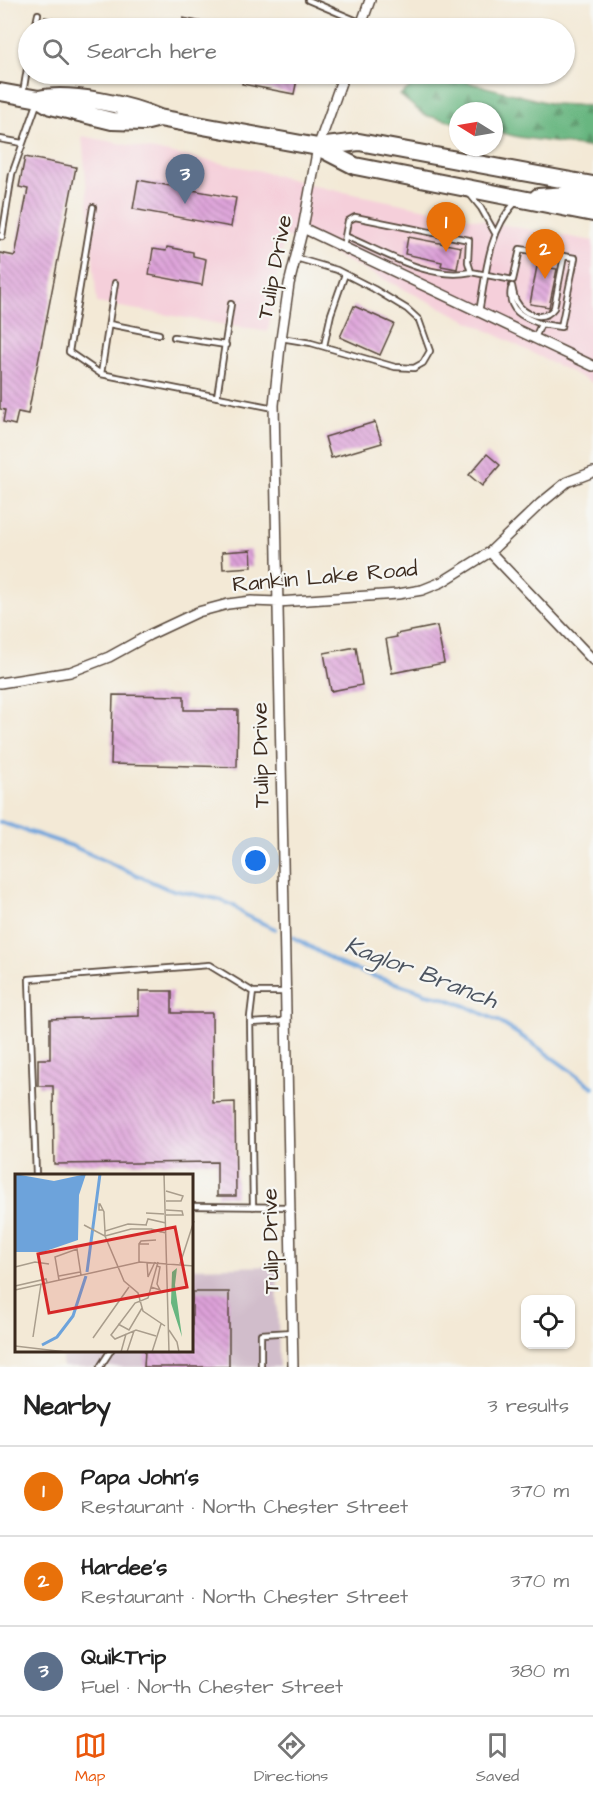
<!DOCTYPE html>
<meta charset="utf-8">
<style>
:root{--surface:#fff;--page:#f2f2f2;--text:#222;--muted:#767676;--line:#e0e0e0;--accent:#ea580c}
body{margin:0;font-family:"Architects Daughter",sans-serif;background:var(--page);color:var(--text)}
.controls{position:absolute;right:18px;bottom:18px;display:grid;overflow:hidden;border-radius:12px;box-shadow:0 2px 4px #0004}
.controls button{width:54px;height:54px;display:grid;place-items:center;padding:0;border:0;border-bottom:2px solid var(--line);background:var(--surface);color:var(--text);font:30px sans-serif}
.compass{position:absolute;left:449px;top:102px;width:54px;height:54px;border-radius:50%;background:var(--surface);box-shadow:0 2px 4px #0004;rotate:281deg}
.you{position:absolute;left:256px;top:861px;width:21px;height:21px;margin:-15px;border:4px solid #fff;border-radius:50%;background:#1a73e8;box-shadow:0 0 0 9px #1a73e833}
.badge{display:grid;place-items:center;width:39px;height:39px;border-radius:50%;background:var(--accent);color:#fff;font-size:20px;font-weight:700}
.pin{position:absolute;translate:-50% -50px;filter:drop-shadow(0 2px 3px #0008)}
.pin::after{content:'';position:absolute;top:32px;width:21px;height:18px;background:inherit;clip-path:polygon(0 0,100% 0,50% 100%)}
.list{margin:0;padding:0;list-style:none}
h2{display:flex;justify-content:space-between;align-items:center;height:78px;margin:0;padding:0 24px;font-size:26px}
h2 small{font-size:20px;font-weight:400;color:var(--muted)}
.list li{display:grid;grid-template-columns:39px 1fr auto;gap:18px;align-items:center;box-sizing:border-box;height:90px;padding:0 24px;border-top:2px solid var(--line)}
.list b{display:block;font-size:22px;white-space:nowrap}
.list p{margin:0;font-size:20px;white-space:nowrap;color:var(--muted)}
.list em{font-size:20px;font-style:normal;color:var(--muted)}
.icon{flex:none;width:33px;height:33px;fill:none;stroke:currentColor;stroke-width:2;stroke-linecap:round;stroke-linejoin:round}
.map{position:relative;flex:none;width:593px;height:1367px;overflow:hidden}
.search{position:absolute;background:var(--surface);box-shadow:0 2px 4px #0004;left:18px;right:18px;top:18px;height:66px;display:flex;align-items:center;gap:15px;box-sizing:border-box;padding:0 21px;border-radius:33px;color:var(--muted);font-size:22px}
.sheet{height:348px;background:var(--surface)}
nav{display:flex;justify-content:space-around;align-items:center;box-sizing:border-box;height:84px;border-top:2px solid var(--line);background:var(--surface);font-size:16px;color:var(--muted)}
nav a{display:grid;justify-items:center;gap:3px}
nav .on{color:var(--accent)}
.map>svg:first-child{display:block}
.built{fill:#f5cfda}
.industrial{fill:#d1bdcb}
.forest{fill:url(#forest-firs);stroke:#52704f;stroke-width:1.5}
.lines{fill:none;stroke-linecap:round;stroke-linejoin:round}
.stream{stroke:#6da3db;stroke-width:4}
.building{fill:url(#building-back-hatch)}
.lane-casing{stroke:#57473a;stroke-width:8}
.street-casing{stroke:#57473a;stroke-width:12}
.highway-casing{stroke:#57473a;stroke-width:20}
.lane{stroke:#fff;stroke-width:4.5}
.street{stroke:#fff;stroke-width:9}
.highway{stroke:#fff;stroke-width:16}
.labels{text-anchor:middle;dominant-baseline:central;stroke-width:4.5;stroke-linejoin:round;paint-order:stroke}
.street-label{font-size:22px;fill:#3b2a1e;stroke:#f6f6f2}
.water-label{font-size:24px;font-style:italic;fill:#4c5460;stroke:#f6f6f2}
.inset-river{fill:none;stroke:#6da3db;stroke-width:3}
.inset-road{fill:none;stroke:#a99d8c;stroke-width:1.5}
.view{fill:#d62828;fill-opacity:0.15;stroke:#d62828;stroke-width:3}
.inset-edge{fill:none;stroke:#3b2a1e;stroke-width:3}
</style>
<div class="map">
<svg width="593" height="1367" viewBox="0 0 593 1367">
<defs>
<pattern id="forest-firs" width="22" height="20" patternUnits="userSpaceOnUse" patternTransform="scale(1.5)"><rect width="22" height="20" fill="#68b680"/><path d="M5 1l3.5 6h-7zM16 11l3.5 6h-7z" fill="#579468"/></pattern>
<pattern id="building-back-hatch" width="6" height="6" patternUnits="userSpaceOnUse" patternTransform="scale(1.5)"><rect width="6" height="6" fill="#dda1d9"/><path d="M-1 5l2 2M0 0l6 6M5-1l2 2" fill="none" stroke="#b483af"/></pattern>
</defs>
<rect width="100%" height="100%" fill="#f6f6f2"/>
<filter id="ink" filterUnits="userSpaceOnUse"><feTurbulence type="fractalNoise" baseFrequency=".0167" numOctaves="2"/><feDisplacementMap in="SourceGraphic" scale="12" xChannelSelector="R" yChannelSelector="G"/><feConvolveMatrix kernelMatrix="1 2 1 2 8 2 1 2 1" color-interpolation-filters="sRGB"/></filter>
<filter id="wash" filterUnits="userSpaceOnUse"><feTurbulence type="fractalNoise" baseFrequency=".008" numOctaves="4" result="noise"/><feDisplacementMap in="SourceGraphic" scale="24" xChannelSelector="R" yChannelSelector="G"/><feGaussianBlur stdDeviation="1.35" result="paint"/><feColorMatrix in="noise" values="0 0 0 0 0 0 0 0 0 0 0 0 0 0 0 0 0 1.4 0 .05"/><feComposite in="paint" operator="in"/></filter>
<g filter="url(#wash)">
<rect width="100%" height="100%" fill="#f3e9d6"/>
<path class="built" d="M82,136l174,34 68,18 196,40 73,13v142l-272,-135 -37,-12 -16,96 -171,-29z"/>
<path class="industrial" d="M277,1266l2,101h-217v-16l130,-1v-82z"/>
<path class="forest" d="M408,74h38l28,10 79,20 40,2v42l-75,-11 -24,-6v-20h-36v12l-34,-8 -24,-20 14,-11z"/>
<g class="lines">
<path class="stream" d="M0,822l72,24 96,43 50,10 16,7 11,9 30,14
M293,937l47,27 36,13 45,14 4,3 16,3 25,9 32,15 34,22 61,44"/>
</g>
<g id="blocks">
<path class="building" d="M45,17l34,7v4h-37z
M183,18l30,6v4h-31z
M244,74l54,1 -4,19 -52,-10z
M25,157l51,10 -48,247 -10,-2 -3,13 -12,-3 2,-12 -5,-1v-156l15,3 13,-67 -9,-2z
M138,180l98,18 -5,29 -98,-18z
M408,237l53,10 -4,22 -16,-3 1,-4 -37,-8z
M167,247l26,5v4l13,3 -4,26 -53,-10 4,-26 13,2z
M537,266l20,3 -8,38 -19,-3z
M354,306l40,18 -14,31 -40,-18z
M375,422l7,21 -51,15 -6,-21z
M487,454l13,11 -18,21 -13,-11z
M251,550l1,17 -29,2 -1,-17z
M437,626l7,37 -52,10 -6,-34 11,-2 -1,-3z
M356,647l6,38 -31,6 -7,-38z
M113,695l71,1v14h54l-1,57 -126,-3z
M139,991h33v22h40l1,90 22,-1 1,94h-19v-34l-163,2 -1,-78h-15v-27h12v-40l89,-3z
M192,1292h37v75h-85l1,-17h47z"/>
</g>
</g>
<g filter="url(#ink)">
<use href="#blocks" fill-opacity="0" stroke="#57473a" stroke-width="1.5"/>
<g class="lines">
<g class="lane-casing">
<path id="lane" d="M308,0l54,23
M35,28l3,-14
M23,93l5,-30
M0,139l22,4
M469,193l12,15 14,25
M93,207l-24,145 32,22
M0,236l2,1 10,-63 26,-73
M345,236c39,16 84,45 126,36
M343,247l5,-26 7,-4 114,23 -1,22 3,10 42,8 7,-31 55,9 -14,69 -20,-3 -6,14
M115,283l-14,91 173,34
M512,286c1,5 2,11 4,15 8,15 28,21 38,7l10,-52
M511,289c-4,22 12,28 30,35
M479,312c7,-37 9,-81 36,-109
M109,324l50,10
M174,337l52,8
M281,338l30,5 84,24 19,1 9,-5 7,-12 -11,-31 -12,-11 -33,-20 -37,-19 -41,-12
M324,346l7,-32 14,-40
M217,397l14,-93
M253,992l-3,25 3,190
M250,1023l36,-2
M36,1175l-7,-196 180,-14 44,27h32
M192,1206l98,1
M100,1367l11,-17
M261,1367v-33l32,-2"/>
</g>
<g class="street-casing">
<path id="street" d="M360,28l10,-28
M303,228l290,138
M490,552l103,108
M0,683l70,-11 39,-15 40,-22 49,-23 30,-8 23,-3 27,1 120,-8 24,-4 20,-8 48,-30 50,-48 27,-22 26,-10
M293,1367l-19,-962 6,-59 9,-62 14,-56 15,-81 26,-73"/>
</g>
<g class="highway-casing">
<path id="highway" d="M0,92l39,7 12,7 61,15 32,1 12,-3
M39,99c30,-7 91,6 120,19l159,29 37,19 238,47
M318,147l41,-5 234,43
M538,197l30,-2 25,4"/>
</g>
<use href="#lane" class="lane"/>
<use href="#street" class="street"/>
<use href="#highway" class="highway"/>
</g>
</g>
<g class="labels">
<g class="street-label">
<text transform="translate(275 267) rotate(-79)">Tulip Drive</text>
<text transform="translate(325 577) rotate(-5)">Rankin Lake Road</text>
<text transform="translate(261 755) rotate(-91)">Tulip Drive</text>
<text transform="translate(271 1241) rotate(-91)">Tulip Drive</text>
</g>
<g class="water-label">
<text transform="translate(421 973) rotate(21)">Kaglor Branch</text>
</g>
</g>
<g transform="translate(15 1174)">
<rect width="178" height="178" fill="#f3e9d6"/>
<path d="M162,94l-2,17 7,52 -11,-34 1,-31z" fill="#68b680"/>
<path d="M0,0l39,7 32,-7 -7,21 -1,45 -35,12h-28z" fill="#6da3db"/>
<path class="inset-river" d="M72,98l13,-98M27,171l15,-8 16,-21 13,-40"/>
<path class="inset-road" d="M149,0l5,178M151,17l17,5 -2,5h-15M88,36h-4v-6h1l4,8v2l1,18M151,36l16,1 1,4h-17M131,39l18,1M69,51l21,11 19,45 14,12 5,18 22,15M131,51l2,-6 18,4M146,58l-10,-3 15,4M90,62l26,-7h20M90,62v-5l23,-7 19,1M124,70l2,-3 15,-1M132,88l1,15 7,-15M124,89v-19h10M165,90l14,-43M0,93l20,-5 14,2M44,102l21,-4M44,106l-4,-23 22,-8 4,26M0,112l31,-7 1,3M136,113l9,3 -3,-6 3,-17 -3,-1M0,116l125,-28 54,4M103,150l11,6 13,-22M154,156l8,12 2,10M141,162l-20,-6 -21,9 -4,-4 24,-32 13,-5 10,-36M18,163l8,-53M78,164l36,-51M0,172l51,6M106,178l5,-18M112,178l7,-21M137,178l9,-28"/>
<path class="view" d="M160,53l12,60 -138,26 -11,-59z"/>
<rect width="178" height="178" class="inset-edge"/>
</g>
</svg>
<div class="controls">
<button><svg class="icon" aria-label="locate" viewBox="0 0 24 24"><circle cx="12" cy="12" r="6"/><path d="M12 2v4M12 18v4M2 12h4M18 12h4"/></svg></button>
</div>
<svg class="compass" viewBox="-18 -18 36 36"><path d="M0-13l5 13h-10z" fill="#e53935"/><path d="M0 13l5-13h-10z" fill="#767676"/></svg>
<div class="you"></div>
<div class="pin badge" style="left:446px;top:252px;background:#e8710a">1</div>
<div class="pin badge" style="left:545px;top:279px;background:#e8710a">2</div>
<div class="pin badge" style="left:185px;top:204px;background:#5c6f8a">3</div>
<div class="search"><svg class="icon" aria-label="search" viewBox="0 0 24 24"><circle cx="10" cy="10" r="6"/><path d="M15 15l6 6"/></svg>Search here</div>
</div>
<section class="sheet">
<h2>Nearby<small>3 results</small></h2>
<ul class="list">
<li><span class="badge" style="background:#e8710a">1</span><div><b>Papa John's</b><p>Restaurant · North Chester Street</p></div><em>370 m</em></li>
<li><span class="badge" style="background:#e8710a">2</span><div><b>Hardee's</b><p>Restaurant · North Chester Street</p></div><em>370 m</em></li>
<li><span class="badge" style="background:#5c6f8a">3</span><div><b>QuikTrip</b><p>Fuel · North Chester Street</p></div><em>380 m</em></li>
</ul>
</section>
<nav>
<a class="on"><svg class="icon" aria-label="map" viewBox="0 0 24 24"><path d="M3 6l6-2 6 2 6-2v14l-6 2-6-2-6 2zM9 4v14M15 6v14"/></svg>Map</a>
<a><svg class="icon" aria-label="directions" viewBox="0 0 24 24"><path d="M12 3l9 9-9 9-9-9zM9 14v-3h6M13 9l2 2-2 2"/></svg>Directions</a>
<a><svg class="icon" aria-label="saved" viewBox="0 0 24 24"><path d="M7 4h10v16l-5-4-5 4z"/></svg>Saved</a>
</nav>
